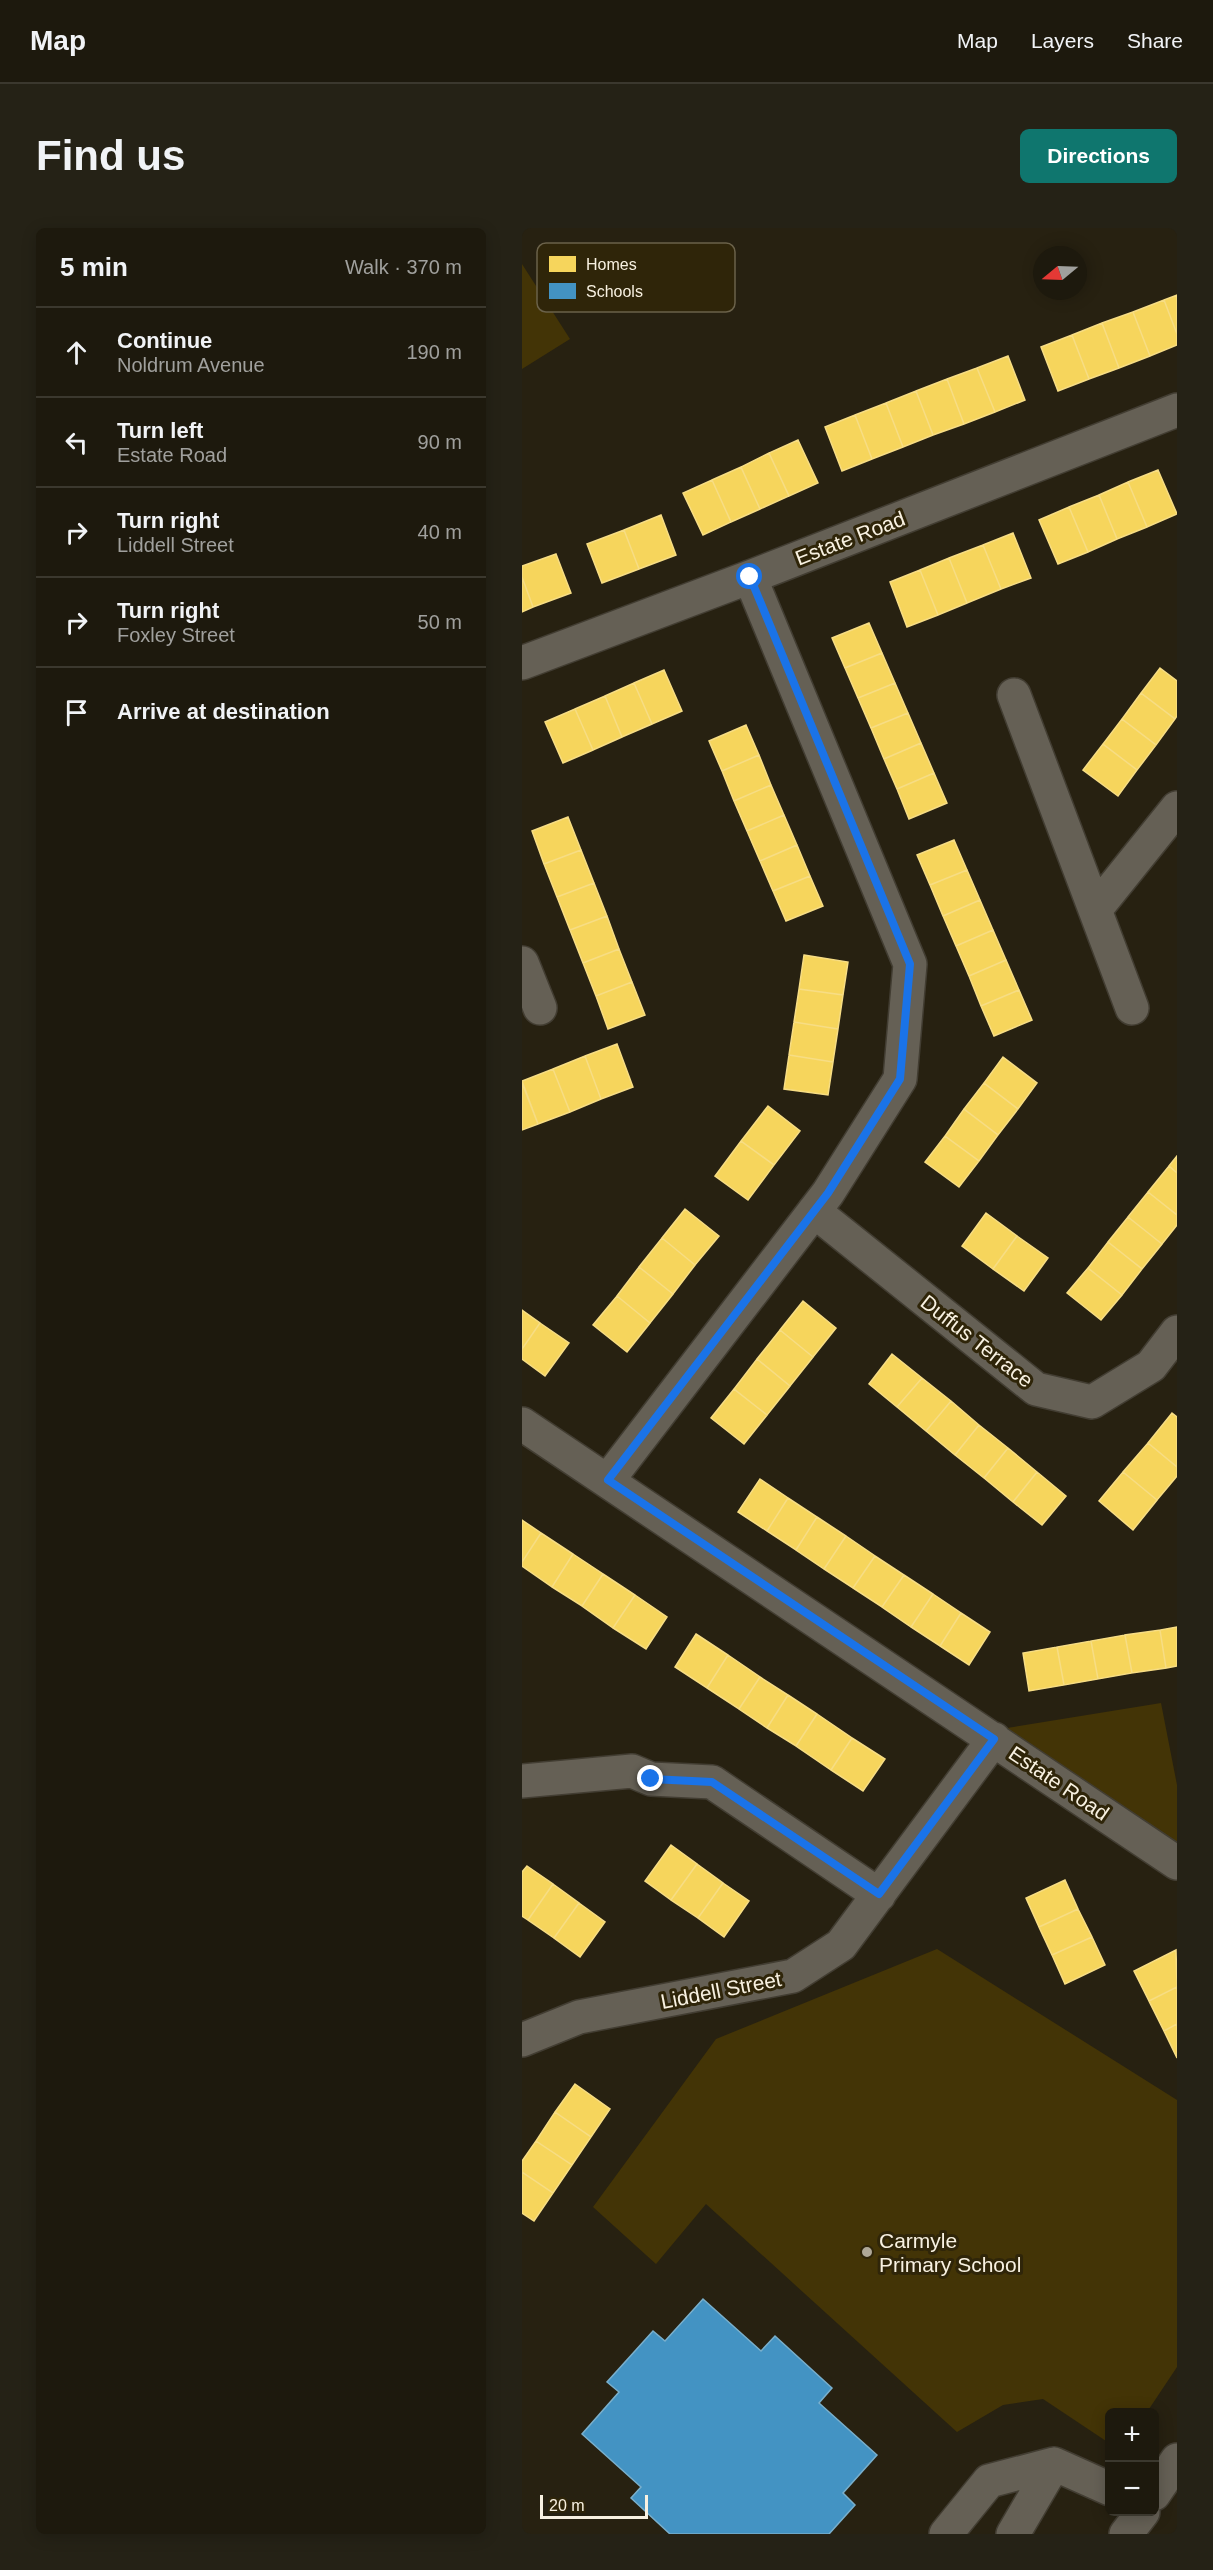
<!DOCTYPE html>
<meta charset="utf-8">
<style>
:root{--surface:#1d190d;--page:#252216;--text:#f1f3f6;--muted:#a0a09d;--line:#3b382e;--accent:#0f766e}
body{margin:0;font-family:Helvetica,sans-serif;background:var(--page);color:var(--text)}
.controls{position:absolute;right:18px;bottom:18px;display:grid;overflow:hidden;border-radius:9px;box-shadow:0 3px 15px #0003}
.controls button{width:54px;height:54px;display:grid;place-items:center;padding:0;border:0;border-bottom:2px solid var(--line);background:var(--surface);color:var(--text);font:30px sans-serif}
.compass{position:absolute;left:511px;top:18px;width:54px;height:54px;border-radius:50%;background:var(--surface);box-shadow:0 3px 15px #0003;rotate:251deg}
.scale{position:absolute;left:18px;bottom:15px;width:108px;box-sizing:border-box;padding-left:6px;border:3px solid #f8f1e1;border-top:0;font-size:16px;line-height:21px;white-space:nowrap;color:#f8f1e1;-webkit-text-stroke:4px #2f2509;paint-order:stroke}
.stop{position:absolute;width:18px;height:18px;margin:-14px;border:4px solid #1a73e8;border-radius:50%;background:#fff}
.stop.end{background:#1a73e8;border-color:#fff;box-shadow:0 2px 6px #0008}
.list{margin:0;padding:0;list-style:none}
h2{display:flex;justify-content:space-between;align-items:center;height:78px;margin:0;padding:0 24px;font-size:26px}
h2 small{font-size:20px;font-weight:400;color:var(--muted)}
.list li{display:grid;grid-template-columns:39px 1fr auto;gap:18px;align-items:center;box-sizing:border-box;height:90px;padding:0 24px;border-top:2px solid var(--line)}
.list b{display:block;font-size:22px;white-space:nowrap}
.list p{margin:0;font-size:20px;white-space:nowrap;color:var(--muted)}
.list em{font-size:20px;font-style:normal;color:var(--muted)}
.icon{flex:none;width:33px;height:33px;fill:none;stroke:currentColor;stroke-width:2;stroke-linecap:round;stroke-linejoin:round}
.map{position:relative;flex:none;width:655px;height:2306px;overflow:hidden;border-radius:9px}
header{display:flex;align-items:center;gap:36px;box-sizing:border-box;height:84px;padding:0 30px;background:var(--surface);border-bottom:2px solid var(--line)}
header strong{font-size:28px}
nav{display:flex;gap:33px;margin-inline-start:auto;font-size:21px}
.intro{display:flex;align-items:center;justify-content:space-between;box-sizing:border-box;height:144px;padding:0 36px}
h1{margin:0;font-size:42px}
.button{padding:15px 27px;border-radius:9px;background:var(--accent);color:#fff;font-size:21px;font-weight:700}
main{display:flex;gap:36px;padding:0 36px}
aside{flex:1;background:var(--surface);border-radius:9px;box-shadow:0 3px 15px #0003}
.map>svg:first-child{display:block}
.grass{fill:#433406}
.homes{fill:#f6d55c;stroke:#f7dd84;stroke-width:1.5}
.schools{fill:#4393c3;stroke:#79afcc;stroke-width:1.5}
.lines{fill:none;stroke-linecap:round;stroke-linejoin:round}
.minor-casing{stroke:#423d32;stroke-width:36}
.minor{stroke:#656055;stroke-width:33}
.route{stroke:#1a73e8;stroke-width:8}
.poi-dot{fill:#afa898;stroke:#2f2509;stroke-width:2}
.labels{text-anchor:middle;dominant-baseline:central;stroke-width:6;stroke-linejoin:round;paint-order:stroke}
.street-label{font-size:21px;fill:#f8f1e1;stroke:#2f2509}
.poi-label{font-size:21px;fill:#f8f1e1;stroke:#2f2509;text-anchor:start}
.key{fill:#2f2509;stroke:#6b624a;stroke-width:1.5}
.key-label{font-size:16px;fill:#f8f1e1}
</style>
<header>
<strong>Map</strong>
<nav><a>Map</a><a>Layers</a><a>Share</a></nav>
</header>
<div class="intro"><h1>Find us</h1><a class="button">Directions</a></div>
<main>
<aside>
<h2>5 min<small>Walk · 370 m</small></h2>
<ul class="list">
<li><svg class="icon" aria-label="ahead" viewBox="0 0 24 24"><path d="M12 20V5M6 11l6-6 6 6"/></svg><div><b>Continue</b><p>Noldrum Avenue</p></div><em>190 m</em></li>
<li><svg class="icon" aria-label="left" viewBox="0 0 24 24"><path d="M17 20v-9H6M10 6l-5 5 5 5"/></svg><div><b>Turn left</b><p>Estate Road</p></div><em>90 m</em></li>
<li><svg class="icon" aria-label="right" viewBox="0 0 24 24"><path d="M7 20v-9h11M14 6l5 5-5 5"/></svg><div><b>Turn right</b><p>Liddell Street</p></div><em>40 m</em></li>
<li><svg class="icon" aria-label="right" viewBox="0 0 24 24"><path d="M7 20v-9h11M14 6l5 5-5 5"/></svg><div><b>Turn right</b><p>Foxley Street</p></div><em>50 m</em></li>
<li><svg class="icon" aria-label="arrive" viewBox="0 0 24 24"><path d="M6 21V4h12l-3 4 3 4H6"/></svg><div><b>Arrive at destination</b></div></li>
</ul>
</aside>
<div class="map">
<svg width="655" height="2306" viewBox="0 0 655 2306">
<rect width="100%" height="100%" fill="#272111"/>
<path class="grass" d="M0,36l48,75 -48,30z
M639,1475l16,82v64l-176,-120z
M415,1721l240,151v267l-30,45h-37l-1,31 -66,-44 -40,6 -46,27 -251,-228 -50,60 -63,-57 123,-168z"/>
<path class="homes" d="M655,67v39l-13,-34z
M642,72l13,34v11l-27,11 -17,-44z
M611,84l17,44 -31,12 -17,-45z
M580,95l17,45 -30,11 -17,-44z
M550,107l17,44 -31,12 -17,-44z
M486,128l17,44 -30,12 -18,-44z
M455,140l18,44 -31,12 -17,-45z
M425,151l17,45 -31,11 -17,-44z
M394,163l17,44 -30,12 -17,-44z
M364,175l17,44 -31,12 -17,-44z
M333,187l17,44 -30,12 -17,-44z
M276,212l20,43 -29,13 -20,-43z
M247,225l20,43 -29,13 -19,-42z
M219,239l19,42 -29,13 -19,-42z
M636,242l19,44 -30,13 -19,-45z
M190,252l19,42 -28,13 -20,-42z
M606,254l19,45 -30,12 -18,-44z
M577,267l18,44 -29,13 -19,-45z
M547,279l19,45 -30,12 -19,-44z
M139,287l15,40 -37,14 -15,-39z
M102,302l15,39 -37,14 -15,-39z
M491,305l18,45 -30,11 -18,-44z
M461,317l18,44 -34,14 -18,-45z
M34,326l15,39 -38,14 -11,-30v-11z
M427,330l18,45 -29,12 -18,-45z
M398,342l18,45 -31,12 -17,-45z
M0,349l11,30 -11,5z
M347,395l13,30 -37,15 -13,-30z
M360,425l13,30 -37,15 -13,-30z
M638,440l17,13v35l-2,3 -34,-26z
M142,442l18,41 -30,13 -18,-41z
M112,455l18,41 -30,13 -17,-41z
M373,455l13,30 -37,15 -13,-30z
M619,465l34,26 -19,26 -34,-26z
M83,468l17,41 -29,13 -18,-41z
M53,481l18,41 -30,13 -18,-41z
M386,485l13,30 -37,16 -13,-31z
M600,491l34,26 -19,25 -34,-26z
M224,497l13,30 -37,16 -13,-30z
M399,515l13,30 -37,16 -13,-30z
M581,516l34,26 -19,26 -35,-26z
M237,527l12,30 -37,16 -12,-30z
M412,545l13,30 -38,16 -12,-30z
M249,557l13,30 -37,16 -13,-30z
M262,587l13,30 -37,16 -13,-30z
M46,589l13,33 -37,14 -12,-33z
M432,612l13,30 -37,15 -13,-30z
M275,617l13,31 -37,15 -13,-30z
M59,622l13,33 -37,14 -13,-33z
M445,642l13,30 -37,16 -13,-31z
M288,648l13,30 -37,15 -13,-30z
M72,655l13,33 -37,14 -13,-33z
M458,672l13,30 -37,16 -13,-30z
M85,688l12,33 -36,14 -13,-33z
M471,702l13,30 -37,16 -13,-30z
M97,721l13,33 -36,14 -13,-33z
M282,727l44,7 -5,33 -44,-6z
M484,732l13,30 -38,16 -12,-30z
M110,754l13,33 -37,14 -12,-33z
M277,761l44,6 -5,34 -44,-7z
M497,762l13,30 -38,16 -13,-30z
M272,794l44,7 -5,33 -44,-7z
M95,816l16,43 -32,12 -16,-43z
M267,827l44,7 -5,33 -44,-6z
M63,828l16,43 -31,13 -17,-43z
M481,829l34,26 -19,26 -34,-26z
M31,841l17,43 -32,12 -16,-43z
M0,855l16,41 -16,6z
M462,855l34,26 -20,26 -34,-26z
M246,878l32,25 -26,34 -33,-24z
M442,881l34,26 -19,26 -34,-25z
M423,908l34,25 -20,26 -34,-25z
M219,913l33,24 -26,35 -33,-24z
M655,928v17l-8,-7z
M647,938l8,7v42l-29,-23z
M626,964l29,23v10l-15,19 -34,-27z
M163,981l34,27 -24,29 -33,-27z
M464,985l31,23 -24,33 -31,-23z
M606,989l34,27 -20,25 -34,-27z
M495,1008l31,22 -24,33 -31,-22z
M140,1010l33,27 -22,29 -34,-27z
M586,1014l34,27 -20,26 -34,-27z
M117,1039l34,27 -23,29 -33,-27z
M566,1040l34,27 -21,25 -34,-27z
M95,1068l33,27 -23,29 -34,-27z
M281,1073l33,27 -23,29 -33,-27z
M0,1082l18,13 -18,26z
M18,1095l29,20 -24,33 -23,-17v-10z
M258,1102l33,27 -23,29 -33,-27z
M370,1126l30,24 -25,29 -28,-23z
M235,1131l33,27 -23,29 -33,-26z
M400,1150l29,23 -25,30 -29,-24z
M212,1161l33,26 -23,29 -33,-26z
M429,1173l28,24 -24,30 -29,-24z
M650,1185l5,4v50l-29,-24z
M457,1197l29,23 -24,30 -29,-23z
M626,1215l29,24v9l-20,24 -34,-28z
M486,1220l29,24 -24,30 -29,-24z
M515,1244l29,24 -24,29 -29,-23z
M601,1244l34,28 -24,30 -34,-29z
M238,1251l28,19 -21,33 -29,-19z
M266,1270l29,19 -21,33 -29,-19z
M295,1289l29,19 -22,33 -28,-19z
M0,1292l19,13 -19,29z
M19,1305l32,21 -21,33 -30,-21v-4z
M324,1308l29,20 -22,32 -29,-19z
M51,1326l30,20 -21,32 -30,-19z
M353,1328l29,19 -22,32 -29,-19z
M81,1346l32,21 -22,33 -31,-22z
M382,1347l29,19 -22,33 -29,-20z
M411,1366l28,19 -21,33 -29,-19z
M113,1367l32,22 -21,32 -33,-21z
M439,1385l29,19 -21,33 -29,-19z
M655,1399v39l-11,2 -6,-38z
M638,1402l6,38 -34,5 -7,-38z
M174,1406l32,21 -21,33 -32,-21z
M603,1407l7,38 -34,6 -7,-38z
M569,1413l7,38 -34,6 -7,-38z
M535,1419l7,38 -35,6 -6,-38z
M206,1427l32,22 -21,32 -32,-21z
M238,1449l28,18 -21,33 -28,-19z
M266,1467l29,19 -21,32 -29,-18z
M295,1486l35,24 -21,32 -35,-24z
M330,1510l33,21 -22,32 -32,-21z
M149,1617l26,19 -26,36 -26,-19z
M175,1636l26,19 -25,35 -27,-18z
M5,1638l26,18 -25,36 -6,-4v-44z
M543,1652l13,29 -39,18 -13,-29z
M201,1655l26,18 -25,36 -26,-19z
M31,1656l26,19 -25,35 -26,-18z
M57,1675l26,19 -25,35 -26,-19z
M556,1681l14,28 -40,18 -13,-28z
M570,1709l13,28 -40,19 -13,-29z
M654,1722l1,37 -28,14 -15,-30z
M655,1759v37l-13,7 -15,-30z
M655,1796v34l-13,-27z
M53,1856l35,25 -19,28 -36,-25z
M33,1884l36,25 -19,28 -36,-24z
M14,1913l36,24 -19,28 -31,-21v-11z
M0,1944l31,21 -19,28 -12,-8z"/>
<path class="schools" d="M181,2071l58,52 14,-15 57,52 -13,15 58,52 -34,38 12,12 -26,29h-159l-39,-36 10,-11 -59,-53 37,-42 -12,-10 46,-51 12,10z"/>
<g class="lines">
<g class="minor-casing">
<path id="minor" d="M0,435l228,-86 427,-167
M492,467l118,313
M573,682l82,-102
M0,735l18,45
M292,983l222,178 56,13 59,-36 26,-34
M0,1196l655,439
M86,1252l220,-287 72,-114 10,-115 -160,-387
M0,1553l110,-10 19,8 61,3 167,113
M0,1812l57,-23 214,-41 48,-31 153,-206
M632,2266l23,-34
M424,2306l43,-53 65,-17 56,25
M491,2306l41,-70
M604,2306l17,-22"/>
</g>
<use href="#minor" class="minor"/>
</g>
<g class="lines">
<path class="route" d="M129,1551l61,3 167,112 115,-155 -386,-259 220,-287 72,-114 10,-115 -160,-387"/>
</g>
<circle class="poi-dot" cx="345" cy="2024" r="6"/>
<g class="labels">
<g class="street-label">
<text transform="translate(328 310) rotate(-21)">Estate Road</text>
<text transform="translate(455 1113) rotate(38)">Duffus Terrace</text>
<text transform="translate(537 1555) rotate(34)">Estate Road</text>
<text transform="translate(199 1762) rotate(-11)">Liddell Street</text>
</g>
<g class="poi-label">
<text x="357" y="2012">Carmyle<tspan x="357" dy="24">Primary School</tspan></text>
</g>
</g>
<rect x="15" y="15" width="198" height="69" rx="9" class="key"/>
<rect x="27" y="28" width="27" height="16" fill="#f6d55c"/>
<rect x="27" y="55" width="27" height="16" fill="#4393c3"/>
<g class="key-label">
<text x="64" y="42">Homes</text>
<text x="64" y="69">Schools</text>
</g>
</svg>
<div class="controls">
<button>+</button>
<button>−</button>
</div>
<svg class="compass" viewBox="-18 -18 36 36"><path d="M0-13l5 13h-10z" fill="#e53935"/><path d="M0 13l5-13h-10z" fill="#a0a09d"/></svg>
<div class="scale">20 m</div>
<div class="stop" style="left:228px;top:349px"></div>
<div class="stop end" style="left:129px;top:1551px"></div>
</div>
</main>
